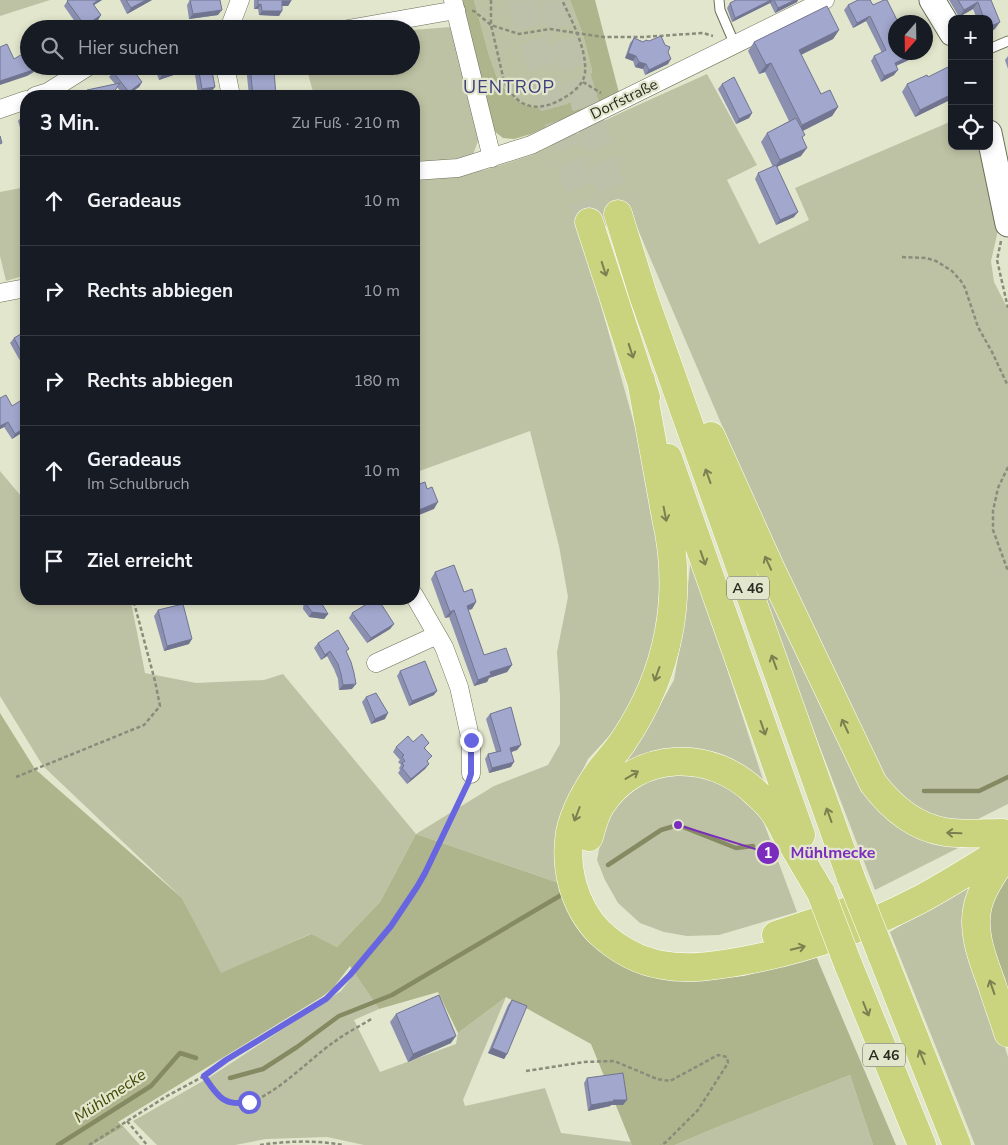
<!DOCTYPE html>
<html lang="de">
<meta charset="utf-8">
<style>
:root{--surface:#171b24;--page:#20242c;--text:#f1f3f6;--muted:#9ea1a6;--line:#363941}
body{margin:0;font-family:"Nunito Sans",sans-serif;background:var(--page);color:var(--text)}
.controls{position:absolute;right:15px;top:15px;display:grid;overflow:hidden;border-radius:10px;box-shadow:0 2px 8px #0003}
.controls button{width:45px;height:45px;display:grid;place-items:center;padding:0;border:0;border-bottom:1px solid var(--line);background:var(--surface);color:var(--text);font:25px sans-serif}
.compass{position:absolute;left:888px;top:15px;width:45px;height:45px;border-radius:50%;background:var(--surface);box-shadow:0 2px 8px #0003;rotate:200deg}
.stop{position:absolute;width:15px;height:15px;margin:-11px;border:4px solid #6765df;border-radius:50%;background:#fff}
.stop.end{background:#6765df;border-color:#fff;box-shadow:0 1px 5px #0008}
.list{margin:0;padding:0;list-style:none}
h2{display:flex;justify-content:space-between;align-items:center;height:65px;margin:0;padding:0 20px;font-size:21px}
h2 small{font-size:16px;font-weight:400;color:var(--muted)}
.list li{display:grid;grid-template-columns:32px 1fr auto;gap:15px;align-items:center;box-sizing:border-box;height:90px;padding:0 20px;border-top:1px solid var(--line)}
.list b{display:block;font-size:19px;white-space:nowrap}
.list p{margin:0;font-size:16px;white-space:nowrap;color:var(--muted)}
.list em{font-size:16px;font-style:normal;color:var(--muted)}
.icon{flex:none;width:28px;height:28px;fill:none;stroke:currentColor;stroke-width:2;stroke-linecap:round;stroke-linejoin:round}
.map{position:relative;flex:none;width:1008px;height:1145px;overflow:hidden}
.search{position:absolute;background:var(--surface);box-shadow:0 2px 8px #0003;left:20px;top:20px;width:400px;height:55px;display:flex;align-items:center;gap:12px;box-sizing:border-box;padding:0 18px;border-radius:28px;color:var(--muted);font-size:19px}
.panel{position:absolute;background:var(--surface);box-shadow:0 2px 8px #0003;left:20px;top:90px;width:400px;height:515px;border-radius:20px}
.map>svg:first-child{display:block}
.green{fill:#bec2a4}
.forest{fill:#aeb48b}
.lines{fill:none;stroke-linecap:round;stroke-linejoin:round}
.stream{stroke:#858a63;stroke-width:4.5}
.highway-tunnel{stroke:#bdc1aa;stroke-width:28;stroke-dasharray:28 14;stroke-linecap:butt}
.lane-casing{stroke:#6c6f58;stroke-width:11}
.street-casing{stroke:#6c6f58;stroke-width:19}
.secondary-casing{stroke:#6c6f58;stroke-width:27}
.highway-casing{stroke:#fff;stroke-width:29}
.path{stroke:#898c7a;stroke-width:2.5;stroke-dasharray:4 2.5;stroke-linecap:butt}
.lane{stroke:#fff;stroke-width:9}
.street{stroke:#fff;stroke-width:18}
.secondary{stroke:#fff;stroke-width:25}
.highway{stroke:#cad47e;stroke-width:28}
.highway-bridge-casing{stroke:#fff;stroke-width:29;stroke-linecap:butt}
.highway-bridge{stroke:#cad47e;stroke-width:28}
.wall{fill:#8b90b1}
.shaded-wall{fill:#717590}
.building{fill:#a2a7ce;stroke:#717590}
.oneway{stroke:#7a8050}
.route{stroke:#6765df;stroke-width:6}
.labels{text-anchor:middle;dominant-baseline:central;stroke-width:4.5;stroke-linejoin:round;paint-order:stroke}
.shield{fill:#e2e6cc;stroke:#606354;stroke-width:1}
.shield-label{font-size:14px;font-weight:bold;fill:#292b21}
.street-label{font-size:15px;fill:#292b21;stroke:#e2e6cc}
.water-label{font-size:16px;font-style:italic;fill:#424700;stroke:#e2e6cc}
.quarter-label{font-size:18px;letter-spacing:1px;fill:#3c3d79;stroke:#e2e6cc}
.leader{fill:none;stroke:#7b2cbf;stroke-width:2}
.callout-dot{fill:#7b2cbf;stroke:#e2e6cc;stroke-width:2}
.mark-label{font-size:15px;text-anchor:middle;font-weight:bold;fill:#fff}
.callout-label{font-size:16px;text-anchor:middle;font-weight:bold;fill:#7b2cbf;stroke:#e2e6cc;stroke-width:4.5;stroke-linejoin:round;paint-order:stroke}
</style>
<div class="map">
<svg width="1008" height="1145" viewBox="0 0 1008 1145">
<rect width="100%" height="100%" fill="#e2e6cc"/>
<path class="green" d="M0,0h50l-50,16z
M474,0h96l13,35 9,35 -4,20 -21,14 -21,7 -14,-4 -15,-6 -18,-18 -10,-28z
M451,27l29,109 -8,21 -58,6v-67h-97l-4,-4 -7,-26h105v-36z
M707,74l50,91 -30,15 32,64 50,-24 -14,-32 157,-67v25h28l19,80 -8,35 3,21 14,27v495l-40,20 -44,-9 -31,-22 -31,-51 -126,-284 -103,-240 -52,16 66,236 17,119 -10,74 -30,57 -36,39 -29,61 3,64 -146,-50 -36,68 -43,45 -27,-13 -89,40 -39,-76 -139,-132 -43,-70v-225l26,31v97h101l4,3 14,71 51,10 68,-3 19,-6 133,160 78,-48 54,-21 12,-21v-48l-3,-44 11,-55 -9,-51 -29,-115 -116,42v-294l71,-9 47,-15 95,-45z
M26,187v88l-20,6 -6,-25v-64z
M716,469l147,309 109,63 -97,49 -79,-205z
M691,557l75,232 -24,-23 -130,9 37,-50 25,-45 10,-56z
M669,774l40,3 33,19 20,22 35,94 -78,23 -32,1 -23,-4 -24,-9 -22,-20 -13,-23 -8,-20 6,-30 12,-22 21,-21z
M981,877l-13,56 40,124v88h-33l-85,-213z
M355,973l24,36 -25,11 26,52 76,-28 2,-11 48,-36 -43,103 2,6 80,-18 16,45 70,9 1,3h-268l-37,-8 -61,2 -31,6h-78l-24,-24 77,-44 131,-86z
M850,1075l23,70h-198l40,-17z
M124,1127l16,18h-46z"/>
<path class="forest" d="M458,0h16l15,55 10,28 18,18 15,6 14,3 21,-6 21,-14 4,-20 -9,-35 -13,-35h25l24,93 -88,41 -17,5 -11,-1 -10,-8z
M0,713l35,56 147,129 39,75 90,-39 26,13 43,-45 36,-68 146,50 30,60 20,16 24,12 67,8 41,-4 72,-20 80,189h-23l-23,-70 -135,53 -40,17h-43l-41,-101 -85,-47 -48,36 -20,-41 -59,17 -29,-43 -17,22 -10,8 -205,126 6,5 -31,18h-93z
M1008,872v135l-22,-66 5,-52z"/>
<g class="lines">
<path class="stream" d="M924,791h55l29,-14
M608,865l53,-35 17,-5 58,23 17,-2
M230,1078l33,-9 34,-22 42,-31 53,-21 171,-101
M58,1145l93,-59 29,-33 16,5"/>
<path class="highway-tunnel" d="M522,0l67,222
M554,0l64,214"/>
<g class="lane-casing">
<path id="lane" d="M719,0l1,10 15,35
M989,49l19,-8"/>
</g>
<g class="street-casing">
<path id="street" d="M453,0l39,158
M229,29l11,-29
M348,29l108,-19
M225,66l6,30
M35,96l13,-4 41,-26
M0,109l26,-9
M414,171l44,-3 73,-23 294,-145
M0,293l26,-5
M414,595l30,52 15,40 12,54v33
M376,663l61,-28"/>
</g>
<g class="secondary-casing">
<path id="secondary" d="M932,0l20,33
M989,133l19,91"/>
</g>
<g class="highway-casing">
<path id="highway" d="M618,214l26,84 207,580
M589,222l57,175
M641,380l25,138c18,78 3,155 -42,222 -6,10 -15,19 -22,28 -14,19 -27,42 -32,64 -6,36 4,74 29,100 17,16 39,29 63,33 26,5 53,1 80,-4 62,-11 121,-32 177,-61 30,-16 59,-35 89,-53
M711,436l59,131 103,216c18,24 41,44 72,49 18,3 39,1 58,1
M668,458l133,377
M589,837c3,-11 6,-23 12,-32 36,-56 112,-56 156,-11 7,6 15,14 20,23 4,6 7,14 11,20 11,19 22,37 33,56
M1008,851c-11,17 -25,35 -30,54 -7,27 5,55 14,80 5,16 11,32 16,48
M776,935l78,-26
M881,953l76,192
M848,964l74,181"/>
</g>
<path class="path" d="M491,0v25l13,56c14,30 37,32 63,15 9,-6 16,-12 18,-23 2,-24 -13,-52 -23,-73
M472,11h2l17,14 28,9 31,-5 53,8h40l60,-4 10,3
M583,82l18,11
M1001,241l-4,19 11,48
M902,257l24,1 10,3 16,10 9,10 4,7 13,39 14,25 16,34
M1008,467l-10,21 -5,23v19l15,41
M16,777l128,-52 16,-19 -5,-25 -22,-82
M526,1071l58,-9 30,-1 43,18 13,2 48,-26 9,2 1,6 -30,47 -32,32 -5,3
M204,1076c9,13 16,27 34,28 29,1 72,-46 96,-62 12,-9 26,-16 39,-24
M127,1121l20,24
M89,1145l78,-49 37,-20 22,-16 100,-61 15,-14 22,-25 28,-35 26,-38 8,-14 41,-85
M260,1145c26,-4 56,-5 83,0"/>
<use href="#lane" class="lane"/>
<use href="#street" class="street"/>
<use href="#secondary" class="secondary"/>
<use href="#highway" class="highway"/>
<g class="highway-bridge-casing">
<path id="highway-bridge" d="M851,878l30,75
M821,893l27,71"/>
</g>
<use href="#highway-bridge" class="highway-bridge"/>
</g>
<path class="wall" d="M68,0h34l-8,5 7,10 -3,5 -13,9h-5l-16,-23z
M120,0h32l-25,14z
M190,0l28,15 -29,4 -2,-14z
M254,0h37v1l-3,5h-6l-3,10 -20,-1 -1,-6h-4z
M736,0h62l-1,2 -22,11 -5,-10 -38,19 -5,-14 3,-5z
M858,0l38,52h19l-4,7 -15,7 -2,9 -13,7 -10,-21 3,-5 8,-3 -16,-32 -13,7 -9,-18 4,-5z
M949,0h42l4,29 -6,3v-13h-12l-4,-10 -14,8z
M839,30l-6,9 -32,16 20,39 17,13 -6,9 -29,15 -2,25 -24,11 17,50 -18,8 -21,-46 3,-6 15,-6 -12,-25 6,-9 22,-12 -24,-49 -6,2 -11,-23 6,-9z
M634,38l34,14v12l-23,11 -2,-6 -8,-2 -2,-6 -8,-3 5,-15z
M1008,56v13l-3,-9z
M154,66h62l-2,4h-2l3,17 -4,5 -13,2 -4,-26 -35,12z
M246,66h54l-2,3 -19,2 -3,4h-2l2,21h-27z
M952,69v30l-37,18 -13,-25 5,-8z
M113,72l29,10 -3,5 -13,9h-2l-7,-9 -6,9h-27l-1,-1 4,-5 28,-6 -6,-7z
M722,84l30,29 -3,5 -13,6 -18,-35z
M26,115v25l-2,1 -6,-20 4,-5z
M26,331v33l-3,2 -13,-23 4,-5z
M0,398l26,32 -14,9 -8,-12 -4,2z
M435,572l29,20 12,10 -4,7 -4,1 16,45 28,10 -5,7 -18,6 -2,4 -13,4 -25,-69 -4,1 -14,-39z
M304,599h15l9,15 -4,5 -15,-2 -6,-8z
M158,610l31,34 -25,7 -10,-35z
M352,613l42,11 -4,5 -23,14 -18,-25z
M318,643l29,10 5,36 -13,1 -1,-11 -4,-10 -7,-13 -6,4 -7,-12z
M400,671l34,24 -25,11 -12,-30z
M366,697l19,22 -14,5 -9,-22z
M490,714l31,31 -4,5 -6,2v15l-22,6 -4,-14 3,-5 8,-2 -10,-33z
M413,742l13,6 -1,1 2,13 2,2 -4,5 -18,15 -9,-11 2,-3 -1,-2 2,-3 -3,-3 2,-2 -7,-8 3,-5z
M512,1000l-5,54 -3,5 -16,-6 20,-48z
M396,1014l55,29 -43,19 -18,-40z
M587,1078l36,27h-12l-1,1 -22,5 -4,-28z"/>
<path class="shaded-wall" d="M98,0h4l-13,8 4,-4z
M146,0h6l-25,14 4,-6z
M771,0h2l-3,3 -38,19 3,-4z
M795,0h3l-1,2 -22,11 3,-5z
M282,1h9l-3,5h-9z
M978,2l-5,7 -14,8 5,-7z
M261,4l-3,5h-4l4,-4z
M222,10l-4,5 -29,4 4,-5z
M262,11h20l-3,5 -20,-1z
M101,15l-3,5 -13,9h-2l2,-3z
M870,16l-4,5 -13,7 4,-5z
M1000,22l-5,7 -6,3v-5z
M839,30l-6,9 -41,20 7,-9z
M912,52h3l-4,7 -20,9 4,-5z
M628,53l8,3 -3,5 -8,-3z
M671,59l-3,5 -23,11 4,-5z
M639,62l7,2 -3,5 -8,-2z
M771,63l-6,9 -6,2 7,-9z
M41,66h6l-12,7 3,-5z
M190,66h6l-2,2 -35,12 3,-5z
M211,66h5l-2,4 -6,1z
M279,66h21l-2,3 -19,2 -3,4 -6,1 4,-5z
M38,67l-4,5 -7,4 -27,9v-4z
M898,70l-4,5 -13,7 3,-6z
M142,82l-3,5 -13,9 3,-4z
M215,87l-4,5 -13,2 4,-5z
M952,94v5l-37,18 5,-7z
M838,107l-6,9 -36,18 6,-9z
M752,113l-3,5 -13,6 3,-5z
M807,148l-6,8 -27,12 6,-8z
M798,212l-4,5 -18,8 4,-5z
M8,422l-4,5 -4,2v-3z
M26,427v3l-14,9 3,-5z
M438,502l-4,7 -20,8v-5z
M476,602l-4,7 -10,3 5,-6z
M454,610l-5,7 -4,1 5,-6z
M312,612l16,2 -4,5 -15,-2z
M394,624l-4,5 -23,14 4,-5z
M192,639l-3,5 -25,7 3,-5z
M330,651l-3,5 -6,4 4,-5z
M512,665l-5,7 -18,6 -2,4 -13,4 4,-6 12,-8z
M356,684l-4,5 -13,1 4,-5z
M437,691l-3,4 -25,11 3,-5z
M388,713l-3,6 -14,5 4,-5z
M521,745l-4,5 -11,4 4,-6z
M514,762l-3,5 -22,6 3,-5z
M429,764l-4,5 -18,15 4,-5z
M456,1036l-5,7 -43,19 5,-8z
M492,1048l15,6 -3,5 -16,-6z
M613,1100h14l-4,5h-12l-1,1 -22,5 3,-6z"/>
<path class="building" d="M68,0h30l-5,4 8,11 -16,11 -18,-25z
M126,0h20l-15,8z
M190,0h30l2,10 -29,4z
M258,0h33v1h-9v10h-20l-1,-7 -3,1z
M736,0h35l-36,18 -5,-15z
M774,0h21l-17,8z
M858,0h12l3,5 11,-5h3l11,22h-2v30h18v2l-19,9 3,7 -14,6 -10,-20 12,-6 -16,-34 -13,7 -9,-18z
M958,0h33l9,22 -11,5v-8h-5l-6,-17 -14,8z
M827,6l12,24 -40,20 22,44 9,-4 8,17 -36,18 -31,-62 -5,2 -12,-23z
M661,36l4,9 5,2 -2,5 3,7 -22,11 -3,-6 -7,-2 -3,-6 -8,-3 6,-15 9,4 3,-2 3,1z
M7,44l7,15 15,-9v16h12l-3,2v-1l-8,4 -30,10v-34z
M120,66h10l12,16 -13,10 -16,-20z
M159,66h31l-28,9z
M198,66h13l4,21 -13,2z
M250,66h29v4l-5,1 2,25h-23z
M950,66l2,3v25l-32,16 -13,-26 20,-9 1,2z
M734,77l18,36 -13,6 -17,-35z
M120,83l-9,13h-23l-1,-6z
M190,93l2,3h-8z
M26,115v15l-4,-14z
M796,118l9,17 -3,2 5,11 -27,12 -13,-27z
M0,136l2,7 -2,1z
M776,165l22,47 -18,8 -22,-47z
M26,331v30l-12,-23z
M6,395l6,11 8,-5 3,6 1,-1 2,3v18l-11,7 -7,-12 -8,4v-28z
M425,482l2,7 5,-2 6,15 -24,10v-26z
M454,565l10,27 8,-3 4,13 -9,4 17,49 22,-7 6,17 -22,7 1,3 -13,5 -24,-70 -4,2 -15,-40z
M307,599h12l9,15 -16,-2 -6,-8z
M375,599h3l16,25 -23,14 -19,-25z
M183,604l9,35 -25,7 -9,-36z
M338,630l11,19 -3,2 5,11 3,11 2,11 -13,1 -2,-11 -3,-10 -8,-13 -5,4 -7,-12z
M425,661l12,30 -25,10 -12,-30z
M376,693l12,20 -13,6 -9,-22z
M511,707l10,38 -11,3 4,14 -22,6 -4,-14 13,-3 -11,-37z
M422,734l7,9 -5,5 8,8 -5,5 2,3 -18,15 -9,-11 2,-2 -2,-3 3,-2 -3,-4 2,-2 -8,-8 12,-11 5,6z
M439,995l17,41 -43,18 -17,-40z
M512,1000l15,6 -20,48 -15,-6z
M623,1073l4,27h-14l1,1 -23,4 -4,-27z"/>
<defs><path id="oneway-shaft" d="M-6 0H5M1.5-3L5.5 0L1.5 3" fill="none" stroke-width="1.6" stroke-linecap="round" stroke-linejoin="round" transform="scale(1.25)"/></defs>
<g class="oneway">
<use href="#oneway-shaft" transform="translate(604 269) rotate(72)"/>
<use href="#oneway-shaft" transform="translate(631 351) rotate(72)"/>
<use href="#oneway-shaft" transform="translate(708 476) rotate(-110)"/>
<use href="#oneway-shaft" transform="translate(665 514) rotate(79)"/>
<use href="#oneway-shaft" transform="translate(703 558) rotate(71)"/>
<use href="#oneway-shaft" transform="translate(768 563) rotate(-115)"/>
<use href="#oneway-shaft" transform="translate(774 662) rotate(-110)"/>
<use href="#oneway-shaft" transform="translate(657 674) rotate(110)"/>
<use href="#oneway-shaft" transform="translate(845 726) rotate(-115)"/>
<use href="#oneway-shaft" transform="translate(763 728) rotate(71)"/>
<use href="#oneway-shaft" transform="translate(632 775) rotate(-31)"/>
<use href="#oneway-shaft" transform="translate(577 814) rotate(111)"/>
<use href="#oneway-shaft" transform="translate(829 815) rotate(-110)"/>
<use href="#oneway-shaft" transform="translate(954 833) rotate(-178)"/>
<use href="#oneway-shaft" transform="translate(798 948) rotate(-14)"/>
<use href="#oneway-shaft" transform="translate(992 987) rotate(-109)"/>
<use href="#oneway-shaft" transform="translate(866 1009) rotate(68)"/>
<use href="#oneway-shaft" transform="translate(922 1057) rotate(-112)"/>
</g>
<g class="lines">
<path class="route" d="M249,1102c-26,5 -32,-7 -45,-26l22,-16 100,-61 24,-24 41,-49 26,-39 8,-14 43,-90 3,-9v-34"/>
</g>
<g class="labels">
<g class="shield">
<rect x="727" y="576.5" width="42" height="23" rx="4"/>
<rect x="863" y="1043.5" width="42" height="23" rx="4"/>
</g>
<g class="shield-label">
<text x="748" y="588">A 46</text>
<text x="884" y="1055">A 46</text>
</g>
<g class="street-label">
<text transform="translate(624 99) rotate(-26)">Dorfstraße</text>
</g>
<g class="water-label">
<text transform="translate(110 1096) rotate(-34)">Mühlmecke</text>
</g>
<g class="quarter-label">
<text x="509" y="87">UENTROP</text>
</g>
</g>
<path class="leader" d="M678 825L768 853"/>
<g class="callout-dot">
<circle cx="678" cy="825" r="5"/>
<circle cx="768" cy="853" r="12"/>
</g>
<g class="mark-label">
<text x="768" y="858">1</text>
</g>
<g class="callout-label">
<text x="833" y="858">Mühlmecke</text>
</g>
</svg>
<div class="controls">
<button>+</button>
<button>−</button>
<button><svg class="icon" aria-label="locate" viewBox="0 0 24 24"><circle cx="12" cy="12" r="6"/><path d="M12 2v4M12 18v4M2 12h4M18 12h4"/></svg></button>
</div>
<svg class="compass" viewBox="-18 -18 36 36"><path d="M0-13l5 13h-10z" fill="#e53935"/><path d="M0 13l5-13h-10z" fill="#9ea1a6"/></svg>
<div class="stop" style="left:249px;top:1102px"></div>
<div class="stop end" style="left:471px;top:740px"></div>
<div class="search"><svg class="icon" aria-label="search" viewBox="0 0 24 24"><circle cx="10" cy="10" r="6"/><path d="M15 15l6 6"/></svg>Hier suchen</div>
<section class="panel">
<h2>3 Min.<small>Zu Fuß · 210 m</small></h2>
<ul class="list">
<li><svg class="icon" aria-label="ahead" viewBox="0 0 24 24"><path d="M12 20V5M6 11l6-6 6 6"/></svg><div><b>Geradeaus</b></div><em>10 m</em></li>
<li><svg class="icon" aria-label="right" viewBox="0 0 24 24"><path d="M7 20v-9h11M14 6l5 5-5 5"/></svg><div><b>Rechts abbiegen</b></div><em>10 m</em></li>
<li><svg class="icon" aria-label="right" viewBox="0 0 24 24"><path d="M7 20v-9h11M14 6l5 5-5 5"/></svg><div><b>Rechts abbiegen</b></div><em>180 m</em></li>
<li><svg class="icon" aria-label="ahead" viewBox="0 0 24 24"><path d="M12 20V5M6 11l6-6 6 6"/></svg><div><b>Geradeaus</b><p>Im Schulbruch</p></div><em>10 m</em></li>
<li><svg class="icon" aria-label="arrive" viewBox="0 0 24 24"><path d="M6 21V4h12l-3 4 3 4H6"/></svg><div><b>Ziel erreicht</b></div></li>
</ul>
</section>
</div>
